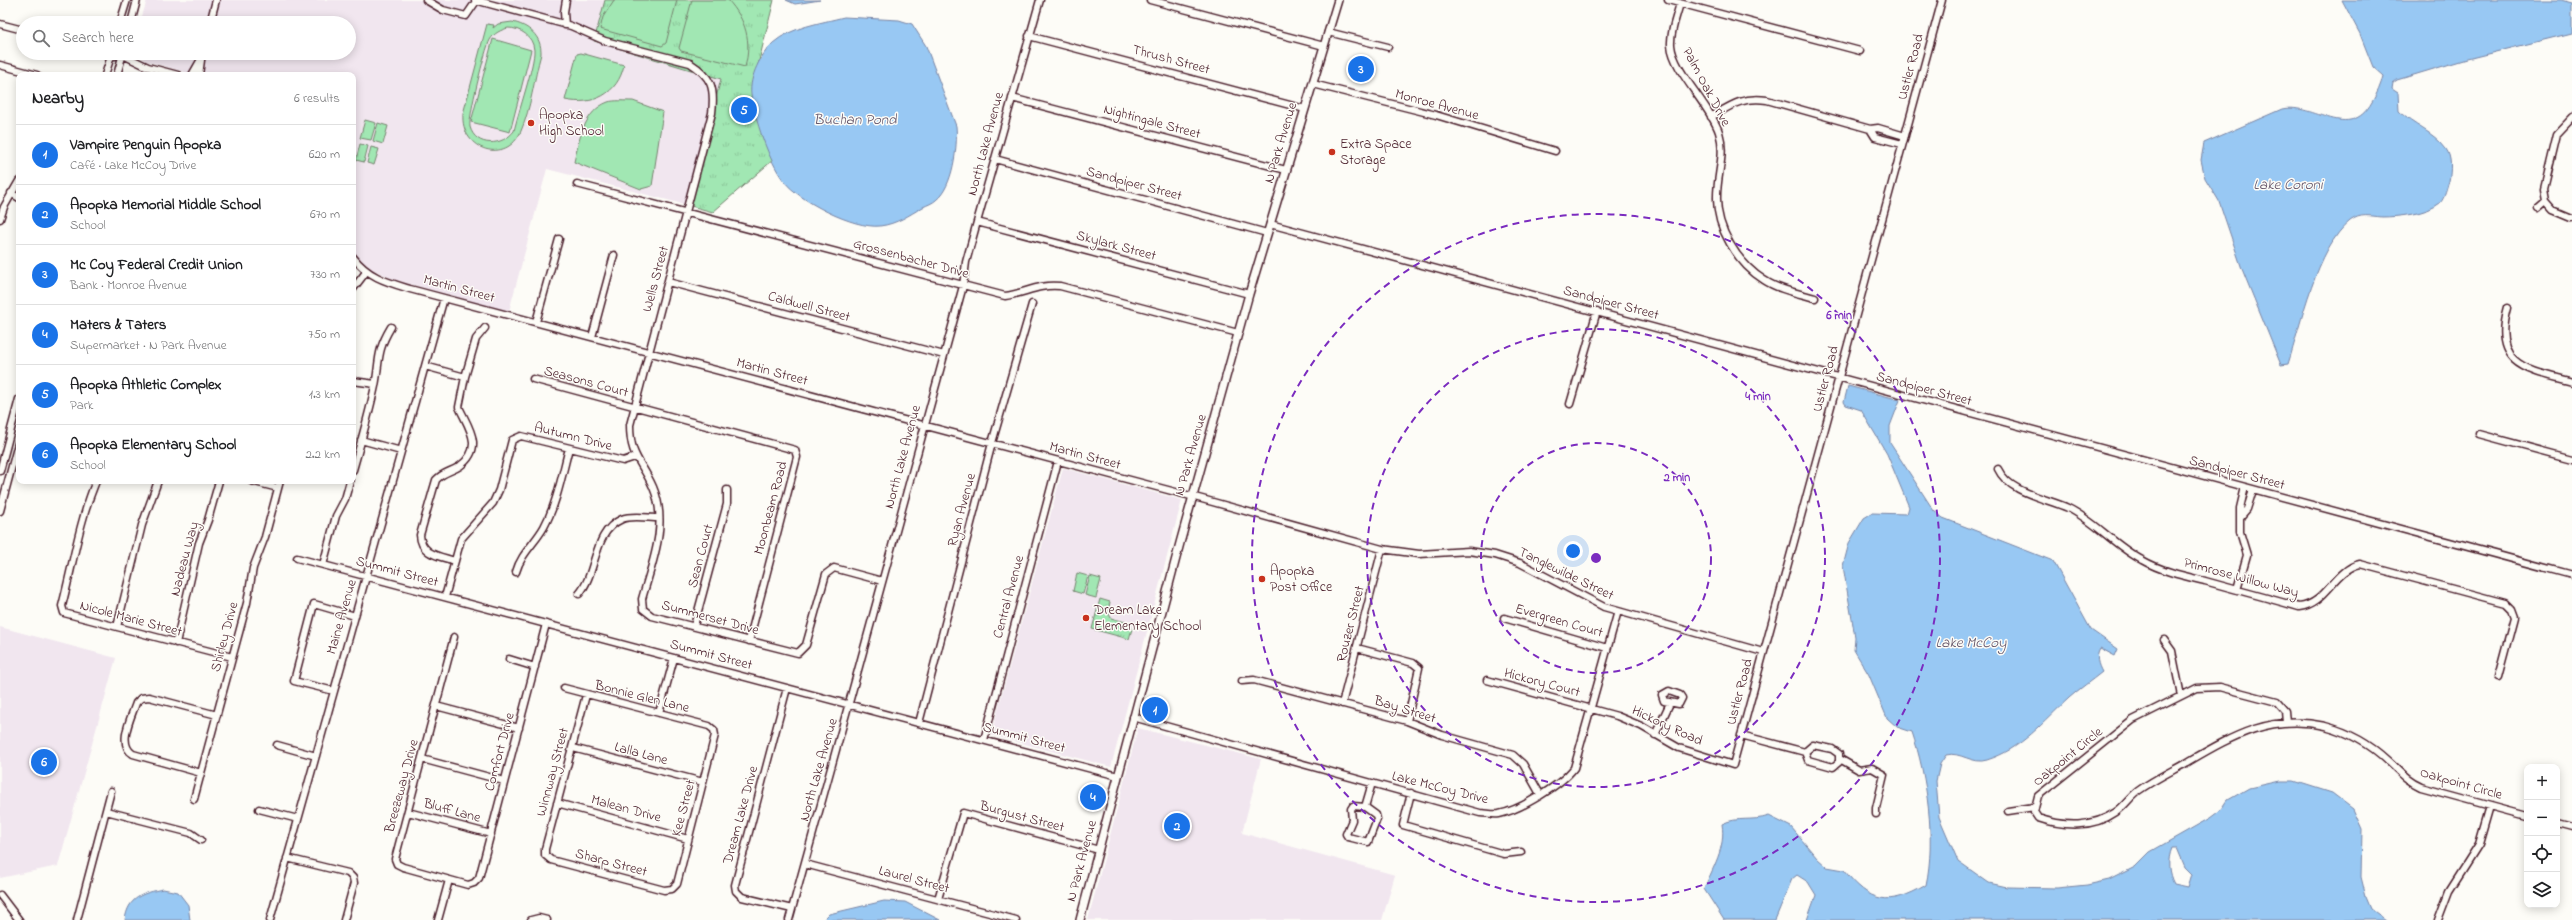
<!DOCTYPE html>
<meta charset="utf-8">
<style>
:root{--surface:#fff;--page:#f6f6f6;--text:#202124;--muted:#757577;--line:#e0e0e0;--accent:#1a73e8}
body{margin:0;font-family:"Indie Flower",sans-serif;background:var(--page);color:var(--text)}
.controls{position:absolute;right:12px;bottom:12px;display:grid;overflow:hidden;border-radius:8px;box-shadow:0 2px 10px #0003}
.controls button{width:36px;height:36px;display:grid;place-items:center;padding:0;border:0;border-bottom:1px solid var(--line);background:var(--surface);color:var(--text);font:20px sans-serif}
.you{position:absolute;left:1573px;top:551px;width:14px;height:14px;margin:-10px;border:3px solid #fff;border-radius:50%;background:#1a73e8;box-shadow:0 0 0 6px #1a73e833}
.badge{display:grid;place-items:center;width:26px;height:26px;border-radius:50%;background:var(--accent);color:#fff;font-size:13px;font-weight:700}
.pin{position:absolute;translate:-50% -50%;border:2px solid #fff;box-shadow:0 1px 4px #0006}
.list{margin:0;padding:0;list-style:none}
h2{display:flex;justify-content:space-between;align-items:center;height:52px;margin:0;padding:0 16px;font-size:17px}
h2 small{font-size:13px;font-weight:400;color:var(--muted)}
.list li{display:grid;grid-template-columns:26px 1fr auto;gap:12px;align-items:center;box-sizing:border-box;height:60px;padding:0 16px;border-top:1px solid var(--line)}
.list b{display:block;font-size:15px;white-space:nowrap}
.list p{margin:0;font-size:13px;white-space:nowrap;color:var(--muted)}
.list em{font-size:13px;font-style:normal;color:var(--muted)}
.icon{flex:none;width:22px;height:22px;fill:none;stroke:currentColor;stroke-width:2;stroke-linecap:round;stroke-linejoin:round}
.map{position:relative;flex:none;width:2572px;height:920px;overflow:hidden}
.search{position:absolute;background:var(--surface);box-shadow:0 2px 10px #0003;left:16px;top:16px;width:340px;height:44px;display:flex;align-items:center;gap:10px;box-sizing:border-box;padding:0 14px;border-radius:22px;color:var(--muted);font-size:15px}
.panel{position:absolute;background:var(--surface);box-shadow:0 2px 10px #0003;left:16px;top:72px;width:340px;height:412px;border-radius:8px}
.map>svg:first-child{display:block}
.built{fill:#f1e6ef}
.park{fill:url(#park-tufts);stroke:#76836f}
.pitch{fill:#a1e7b3;stroke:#76836f;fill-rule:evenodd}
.water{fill:#98c8f3;stroke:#7984a3;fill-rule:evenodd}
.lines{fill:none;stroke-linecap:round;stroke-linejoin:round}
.minor-casing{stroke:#4a1f2b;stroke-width:9}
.major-casing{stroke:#4a1f2b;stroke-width:10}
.minor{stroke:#fdfcf7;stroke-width:6}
.major{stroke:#fdfcf7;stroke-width:7}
.ring{fill:none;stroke:#7b2cbf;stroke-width:2;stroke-dasharray:7 5}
.poi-dot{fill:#c8321e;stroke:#fdfcf7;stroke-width:1.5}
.labels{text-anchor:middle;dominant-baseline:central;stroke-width:3;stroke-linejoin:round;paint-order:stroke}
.street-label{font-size:14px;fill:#4a1f2b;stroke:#fdfcf7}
.poi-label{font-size:14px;fill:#4a1f2b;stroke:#fdfcf7;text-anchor:start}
.water-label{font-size:15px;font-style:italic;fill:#615267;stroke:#fdfcf7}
.centre{fill:#7b2cbf;stroke:#fdfcf7;stroke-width:2}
.ring-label{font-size:12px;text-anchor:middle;font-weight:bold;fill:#7b2cbf;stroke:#fdfcf7;stroke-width:3;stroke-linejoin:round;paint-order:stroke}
</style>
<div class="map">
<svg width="2572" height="920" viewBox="0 0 2572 920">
<defs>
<pattern id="park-tufts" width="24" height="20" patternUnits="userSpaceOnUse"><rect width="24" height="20" fill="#a1e7b3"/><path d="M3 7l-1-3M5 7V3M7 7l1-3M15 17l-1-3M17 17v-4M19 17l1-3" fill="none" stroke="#8cc69a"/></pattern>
</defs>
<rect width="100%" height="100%" fill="#fdfcf7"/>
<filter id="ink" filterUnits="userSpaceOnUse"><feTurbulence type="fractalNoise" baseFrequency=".025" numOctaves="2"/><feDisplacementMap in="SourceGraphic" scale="8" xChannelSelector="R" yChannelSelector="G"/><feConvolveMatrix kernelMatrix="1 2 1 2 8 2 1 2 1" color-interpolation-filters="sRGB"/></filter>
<g filter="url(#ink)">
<path class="built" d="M147,0h458l-11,42 127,37 -34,126 -140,-36 -38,142 -114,-31 -27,-13 -15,-16v-176h-158l-49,-14 -8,-8h211v-30h-209z
M1063,468l119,32 -71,267 -120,-32z
M0,627l116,31 -58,208 -58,12z
M1138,728l123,31 -19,74 153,42 -13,45h-294z"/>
<path class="park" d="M605,0h169l-20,81 42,59 -83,72 -26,-7 34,-126 -127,-38z
M1100,599l10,3 -2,10 3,6 18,5 3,6 -3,10 -37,-10z"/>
<path class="pitch" d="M614,0h63l-11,43 -4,3 -62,-17 3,-12z
M692,0h36c18,20 24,41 17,67l-64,-16 -2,-3z
M512,22c16,3 30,14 29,32 -7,25 -10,54 -20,77 -14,34 -61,20 -58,-17l24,-90 7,1 -1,3 5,-4zM508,28c12,0 25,8 26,22 1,14 -16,63 -20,81 -11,15 -38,17 -44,-4 -2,-10 15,-78 20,-87 4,-7 11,-10 18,-12z
M493,39l38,11 -21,82 -39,-10z
M581,53l43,12c-6,29 -31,41 -59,35l12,-46z
M633,101l30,11 -11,74 -11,3 -67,-27c5,-22 10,-51 34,-60 6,-2 17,-1 25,-1z
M365,120l11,3 -5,17 -11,-2z
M378,123l10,3 -5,18 -10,-3z
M360,144l8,2 -4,16 -8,-2z
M371,147l8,2 -5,16 -7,-2z
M1077,573l11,3 -5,18 -10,-3z
M1090,576l11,3 -5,19 -11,-3z"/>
<path class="water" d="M786,0h34l-25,4z
M2342,0h219l11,3v30l-105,26 -70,21 -4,3 -1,6 6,4 1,18c14,15 34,20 47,38 6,8 5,22 3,32 -2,6 -4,17 -9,22 -13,11 -42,14 -58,14 -13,-1 -21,-4 -32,4 -33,26 -49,103 -62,143l-7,1 -39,-96 -23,-68 -14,-23 -4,-18 3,-17 78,-34c32,-7 67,34 90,-7 5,-8 9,-17 11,-26l-10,-9 -13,-33z
M844,17l55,3 13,4 14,22 30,80c2,20 -3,61 -20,74 -3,3 -9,5 -13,7 -14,8 -26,17 -43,19 -26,3 -81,-25 -96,-45 -15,-19 -30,-64 -33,-87 -2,-17 10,-40 22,-51 18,-16 48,-20 71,-26z
M1848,386l52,14 -10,26v17l44,68 9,7 110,43 38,69 27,19 -3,7 -15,-8c-5,8 -2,17 2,24 -11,9 -23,17 -33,26 -26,24 -47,51 -82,62 -14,5 -27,-9 -41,-5l-6,9 -4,17 3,36 19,44 31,22 18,4 50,1 30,-3 22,-5 26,-13 15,-15 60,-34 12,-9 6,-9 21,-12 31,-7h14l38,12 21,16 9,20 -1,48 5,20 5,12 15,11h-579l9,-25 -8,-13 -11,-7 -5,4 -17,41h-51l-20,-31c9,-22 22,-41 18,-65 16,-8 30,-2 47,-8l22,11 26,31 10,9 17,3c26,33 45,37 82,15 10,-46 1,-108 -14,-153l-15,-5 -10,-9 -18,-43 -15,-25 1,-13 -12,-71 6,-23 15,-25 8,-5 35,1 2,-7 -22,-53 -26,-44 -15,-5 -2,-3zM2172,848h5l8,19 7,7 -4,13 -14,-3c-6,-11 -7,-24 -2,-36z
M163,889l15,3 10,13 2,15h-65c3,-23 18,-27 38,-31z
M884,901l21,1 35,18h-117l6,-6z"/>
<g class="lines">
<g class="minor-casing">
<path id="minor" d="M426,0l17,10 23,6 11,-16
M475,0l96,26 34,15 85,22c22,14 25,25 22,50l-82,312c0,32 11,35 23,62 16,37 -1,76 -11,112l1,10 9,7 146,37 8,-8 20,-71 8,-6 48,13
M1150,0l174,46
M1668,0l192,51
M1680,3c-3,13 -10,28 -9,42 2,26 39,60 48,87 7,22 -2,42 -2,64 -1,32 20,67 47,84 15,10 34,13 51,18
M120,23l7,-23
M131,23l6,-23
M210,23l6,-23
M0,24l23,6
M565,25l-1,-13 2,-12
M1328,32l60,15
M1029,36l276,73
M102,53l13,3
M119,53l29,14 30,8
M0,65l37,10
M105,75l7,-22
M117,75l6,-22
M192,75l8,-14
M199,75l3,-22
M1313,84l123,31 119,36
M1012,98l274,72
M1711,117c22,-13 31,-20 56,-17l103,29 8,-1 27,8
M2572,119l-15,16 -13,54 2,12 7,8 19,8
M1870,129l5,8 27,7
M995,159l272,74
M577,184l428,112c21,-3 33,-12 55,-10l178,47
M11,193l8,5
M2538,208l8,-7
M0,219l4,-12 15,-26
M977,222l272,72
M1270,224l1302,351
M353,257c15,20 34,25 57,32l792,210 180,50 37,5 50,-3 26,4 25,8 84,44 159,45
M668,282l276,73
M353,289l13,-17
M2507,308c-16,57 20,62 65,74
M536,322l23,-83
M592,337l22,-82
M425,366l40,11 11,-38 9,-11
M533,379l262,71 2,7 -48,184
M353,381l22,3
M1570,404l27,-93
M2479,434l93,25
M361,440l40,11
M1998,469c11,24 48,29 70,39 27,13 47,38 74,52 19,11 42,16 63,21 32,9 63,17 94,26 28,-3 35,-37 61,-43l145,39 6,6 3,8 -16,60
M353,470c8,-28 16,-56 22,-84 5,-26 1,-34 16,-59
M0,471l19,-72
M96,481c-17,41 -23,83 -34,125l2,7 168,44
M251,481l27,7
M0,511l19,-71
M2241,516l6,-7 6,-19
M297,558l821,218
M455,561c-15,-5 -34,-6 -35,-26l16,-55c7,-8 15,-8 24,-14 25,-19 8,-39 -1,-59l6,-30
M323,565l13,-49 9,-17 5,-18
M516,572c5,-18 19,-29 28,-45 13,-24 18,-52 25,-79
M2237,590l10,-35 -7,-23v-24l5,-21
M579,594c19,-22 13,-62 43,-75 9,-4 26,-1 37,-1
M445,597l16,-58 32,-36 6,-13 13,-50 9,-4 102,25 12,-4
M1504,618l103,30
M694,626l33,-122v-14
M117,627l25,-102 16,-44
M454,637l-59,222 2,5 6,3 65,18 6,-2 5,-5 67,-254
M2164,640l8,11 9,45
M176,643l23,-100 9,-23 11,-39
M1357,648l56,15 6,5 -12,53
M509,659l26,8
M1487,680l130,36 24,10 38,22 54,17 209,-765
M1242,681l12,-1 153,41 35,14 71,20 10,9 17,30
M564,688l145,38 5,4 1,5 -38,149 -5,5 -8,1 -113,-30 -6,-5v-6l41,-154
M787,688l-52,197 1,6 6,6 50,12
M334,691l-40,-10 20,-77 41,12
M1669,691l11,4 2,3 -3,6 -15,-3 -2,-6z
M1342,704l40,-155
M436,706l83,22
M659,713l15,-55
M1133,717l347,96c6,0 13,2 19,1 21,-4 62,-29 75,-46l44,-157
M919,723l73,-280 40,-139
M2286,723l-1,-12 -8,-9 -57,-15 -23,1 -64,32 -95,76 -4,16 4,6c26,9 55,10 78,-6 9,-6 14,-15 22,-21 15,-11 32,-19 48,-28 45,-26 84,-50 139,-37 23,6 46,19 63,35 11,10 19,20 33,26l106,29
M1655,735l15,-32
M1741,735l64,17 8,-7 19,4 7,5v8l-6,5 -25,-7 -3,-8
M984,740l74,-279
M277,745l39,11
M573,748l130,34
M422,759l82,22
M1840,759l19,11 13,-2 12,7 -8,33v6
M201,773l-68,-19c-16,-10 -2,-36 3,-51l5,-5 8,-1 68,18
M1411,793l-8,32 101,29 17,-2
M194,799l53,-196 6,-35 12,-31 15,-56
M557,803l131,36
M1353,806l12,1 11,8 1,4 -9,23 -20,-5 -2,-3 6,-14 -1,-11z
M1365,807l7,-24
M259,809l39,10
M106,811l85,22 10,7
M2008,811l26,-4
M408,812l83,22
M2557,823l15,4
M287,858l61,15 5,5 1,5 -10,37
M805,864l211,56
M0,895l19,25
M938,899l25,-86 136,37
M77,920l34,-129
M270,920l174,-622
M438,920l11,-40
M531,920l8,-2 8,2
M789,920c59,-211 116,-423 174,-634l3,-24 11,-40 63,-222
M2438,920l11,-29 30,-47 11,-38"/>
</g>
<g class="major-casing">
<path id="major" d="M1080,920l100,-377 69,-249 89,-294"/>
</g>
<use href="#minor" class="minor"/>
<use href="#major" class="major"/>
</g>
</g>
<g class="ring">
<circle cx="1596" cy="558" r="115"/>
<circle cx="1596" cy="558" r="229"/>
<circle cx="1596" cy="558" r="344"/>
</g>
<g class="poi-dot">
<circle cx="531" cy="123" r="4"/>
<circle cx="1332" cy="152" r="4"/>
<circle cx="1262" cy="579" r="4"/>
<circle cx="1086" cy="618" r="4"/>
</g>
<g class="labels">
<g class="street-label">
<text transform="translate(1171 60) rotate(15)">Thrush Street</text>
<text transform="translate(1911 67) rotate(-75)">Ustler Road</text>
<text transform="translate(1706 87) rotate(62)">Palm Oak Drive</text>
<text transform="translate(1437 105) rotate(15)">Monroe Avenue</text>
<text transform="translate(1152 122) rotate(15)">Nightingale Street</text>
<text transform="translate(1281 143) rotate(-73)">N Park Avenue</text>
<text transform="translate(986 144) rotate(-75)">North Lake Avenue</text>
<text transform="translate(1134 184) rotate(15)">Sandpiper Street</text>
<text transform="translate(1116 246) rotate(15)">Skylark Street</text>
<text transform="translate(911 259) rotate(15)">Grossenbacher Drive</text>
<text transform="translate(656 279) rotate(-75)">Wells Street</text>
<text transform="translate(459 289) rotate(15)">Martin Street</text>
<text transform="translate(1611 303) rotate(15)">Sandpiper Street</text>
<text transform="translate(809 307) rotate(15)">Caldwell Street</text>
<text transform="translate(772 372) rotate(15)">Martin Street</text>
<text transform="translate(1826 379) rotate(-75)">Ustler Road</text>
<text transform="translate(586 382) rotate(15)">Seasons Court</text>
<text transform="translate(1924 389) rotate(15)">Sandpiper Street</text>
<text transform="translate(573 437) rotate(14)">Autumn Drive</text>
<text transform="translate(1191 455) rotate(-74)">N Park Avenue</text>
<text transform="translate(1085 456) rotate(15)">Martin Street</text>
<text transform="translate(903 457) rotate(-75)">North Lake Avenue</text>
<text transform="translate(2237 473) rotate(15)">Sandpiper Street</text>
<text transform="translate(771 508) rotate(-75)">Moonbeam Road</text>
<text transform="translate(962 510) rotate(-75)">Ryan Avenue</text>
<text transform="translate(701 556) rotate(-75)">Sean Court</text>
<text transform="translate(185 559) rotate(-75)">Nadeau Way</text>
<text transform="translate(397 572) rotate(15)">Summit Street</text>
<text transform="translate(1566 574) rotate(26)">Tanglewilde Street</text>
<text transform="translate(2241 578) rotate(15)">Primrose Willow Way</text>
<text transform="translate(1009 597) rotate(-75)">Central Avenue</text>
<text transform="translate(342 617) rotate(-74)">Maine Avenue</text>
<text transform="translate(710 618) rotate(15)">Summerset Drive</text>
<text transform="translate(131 619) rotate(15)">Nicole Marie Street</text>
<text transform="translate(1559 621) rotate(16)">Evergreen Court</text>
<text transform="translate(1351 624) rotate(-76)">Rouzer Street</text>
<text transform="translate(225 637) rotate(-75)">Shirley Drive</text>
<text transform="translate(711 655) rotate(15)">Summit Street</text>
<text transform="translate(1542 683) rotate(15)">Hickory Court</text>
<text transform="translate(1740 692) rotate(-75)">Ustler Road</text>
<text transform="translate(642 697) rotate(14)">Bonnie Glen Lane</text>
<text transform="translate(1405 710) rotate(17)">Bay Street</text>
<text transform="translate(1667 726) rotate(25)">Hickory Road</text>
<text transform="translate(1024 738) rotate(15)">Summit Street</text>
<text transform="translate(500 752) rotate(-75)">Comfort Drive</text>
<text transform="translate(641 754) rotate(15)">Lalla Lane</text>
<text transform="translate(2068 757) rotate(-39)">Oakpoint Circle</text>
<text transform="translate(819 770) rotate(-74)">North Lake Avenue</text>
<text transform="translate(553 772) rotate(-75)">Winnway Street</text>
<text transform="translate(2461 784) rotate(16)">Oakpoint Circle</text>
<text transform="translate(402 786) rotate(-75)">Breezeway Drive</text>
<text transform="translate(1440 788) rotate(14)">Lake McCoy Drive</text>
<text transform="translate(684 808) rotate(-75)">Kee Street</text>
<text transform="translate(626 809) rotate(15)">Malean Drive</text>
<text transform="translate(452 811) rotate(15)">Bluff Lane</text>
<text transform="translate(741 815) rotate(-75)">Dream Lake Drive</text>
<text transform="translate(1022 817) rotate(15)">Burgust Street</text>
<text transform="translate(1082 861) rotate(-75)">N Park Avenue</text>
<text transform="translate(611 863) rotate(15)">Sharp Street</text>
<text transform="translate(914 880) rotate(15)">Laurel Street</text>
</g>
<g class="poi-label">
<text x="539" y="115">Apopka<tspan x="539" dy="16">High School</tspan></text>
<text x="1340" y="144">Extra Space<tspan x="1340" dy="16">Storage</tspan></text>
<text x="1270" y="571">Apopka<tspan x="1270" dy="16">Post Office</tspan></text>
<text x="1094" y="610">Dream Lake<tspan x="1094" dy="16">Elementary School</tspan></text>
</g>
<g class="water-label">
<text x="855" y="120">Buchan Pond</text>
<text x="2288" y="185">Lake Coroni</text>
<text x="1971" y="643">Lake McCoy</text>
</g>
</g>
<circle cx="1596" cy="558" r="6" class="centre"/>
<g class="ring-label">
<text x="1839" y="319">6 min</text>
<text x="1758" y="400">4 min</text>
<text x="1677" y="481">2 min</text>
</g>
</svg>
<div class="controls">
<button>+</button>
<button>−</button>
<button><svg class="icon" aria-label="locate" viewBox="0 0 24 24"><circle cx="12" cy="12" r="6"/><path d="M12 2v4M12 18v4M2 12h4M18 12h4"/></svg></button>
<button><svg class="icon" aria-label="layers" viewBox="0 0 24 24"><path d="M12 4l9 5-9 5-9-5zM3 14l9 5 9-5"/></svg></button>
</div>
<div class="you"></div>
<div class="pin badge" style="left:1155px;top:710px">1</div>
<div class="pin badge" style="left:1177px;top:826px">2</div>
<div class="pin badge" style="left:1361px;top:69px">3</div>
<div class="pin badge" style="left:1093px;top:797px">4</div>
<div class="pin badge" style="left:744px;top:110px">5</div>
<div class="pin badge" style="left:44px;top:762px">6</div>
<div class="search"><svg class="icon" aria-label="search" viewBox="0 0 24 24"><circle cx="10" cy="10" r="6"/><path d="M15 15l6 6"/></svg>Search here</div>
<section class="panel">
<h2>Nearby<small>6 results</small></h2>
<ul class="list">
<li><span class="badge">1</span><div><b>Vampire Penguin Apopka</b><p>Café · Lake McCoy Drive</p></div><em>620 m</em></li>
<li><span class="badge">2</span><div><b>Apopka Memorial Middle School</b><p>School</p></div><em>670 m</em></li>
<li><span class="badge">3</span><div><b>Mc Coy Federal Credit Union</b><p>Bank · Monroe Avenue</p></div><em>730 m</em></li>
<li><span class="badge">4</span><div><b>Maters &amp; Taters</b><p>Supermarket · N Park Avenue</p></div><em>750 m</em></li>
<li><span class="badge">5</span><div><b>Apopka Athletic Complex</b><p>Park</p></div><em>1.3 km</em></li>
<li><span class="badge">6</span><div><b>Apopka Elementary School</b><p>School</p></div><em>2.2 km</em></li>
</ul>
</section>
</div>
